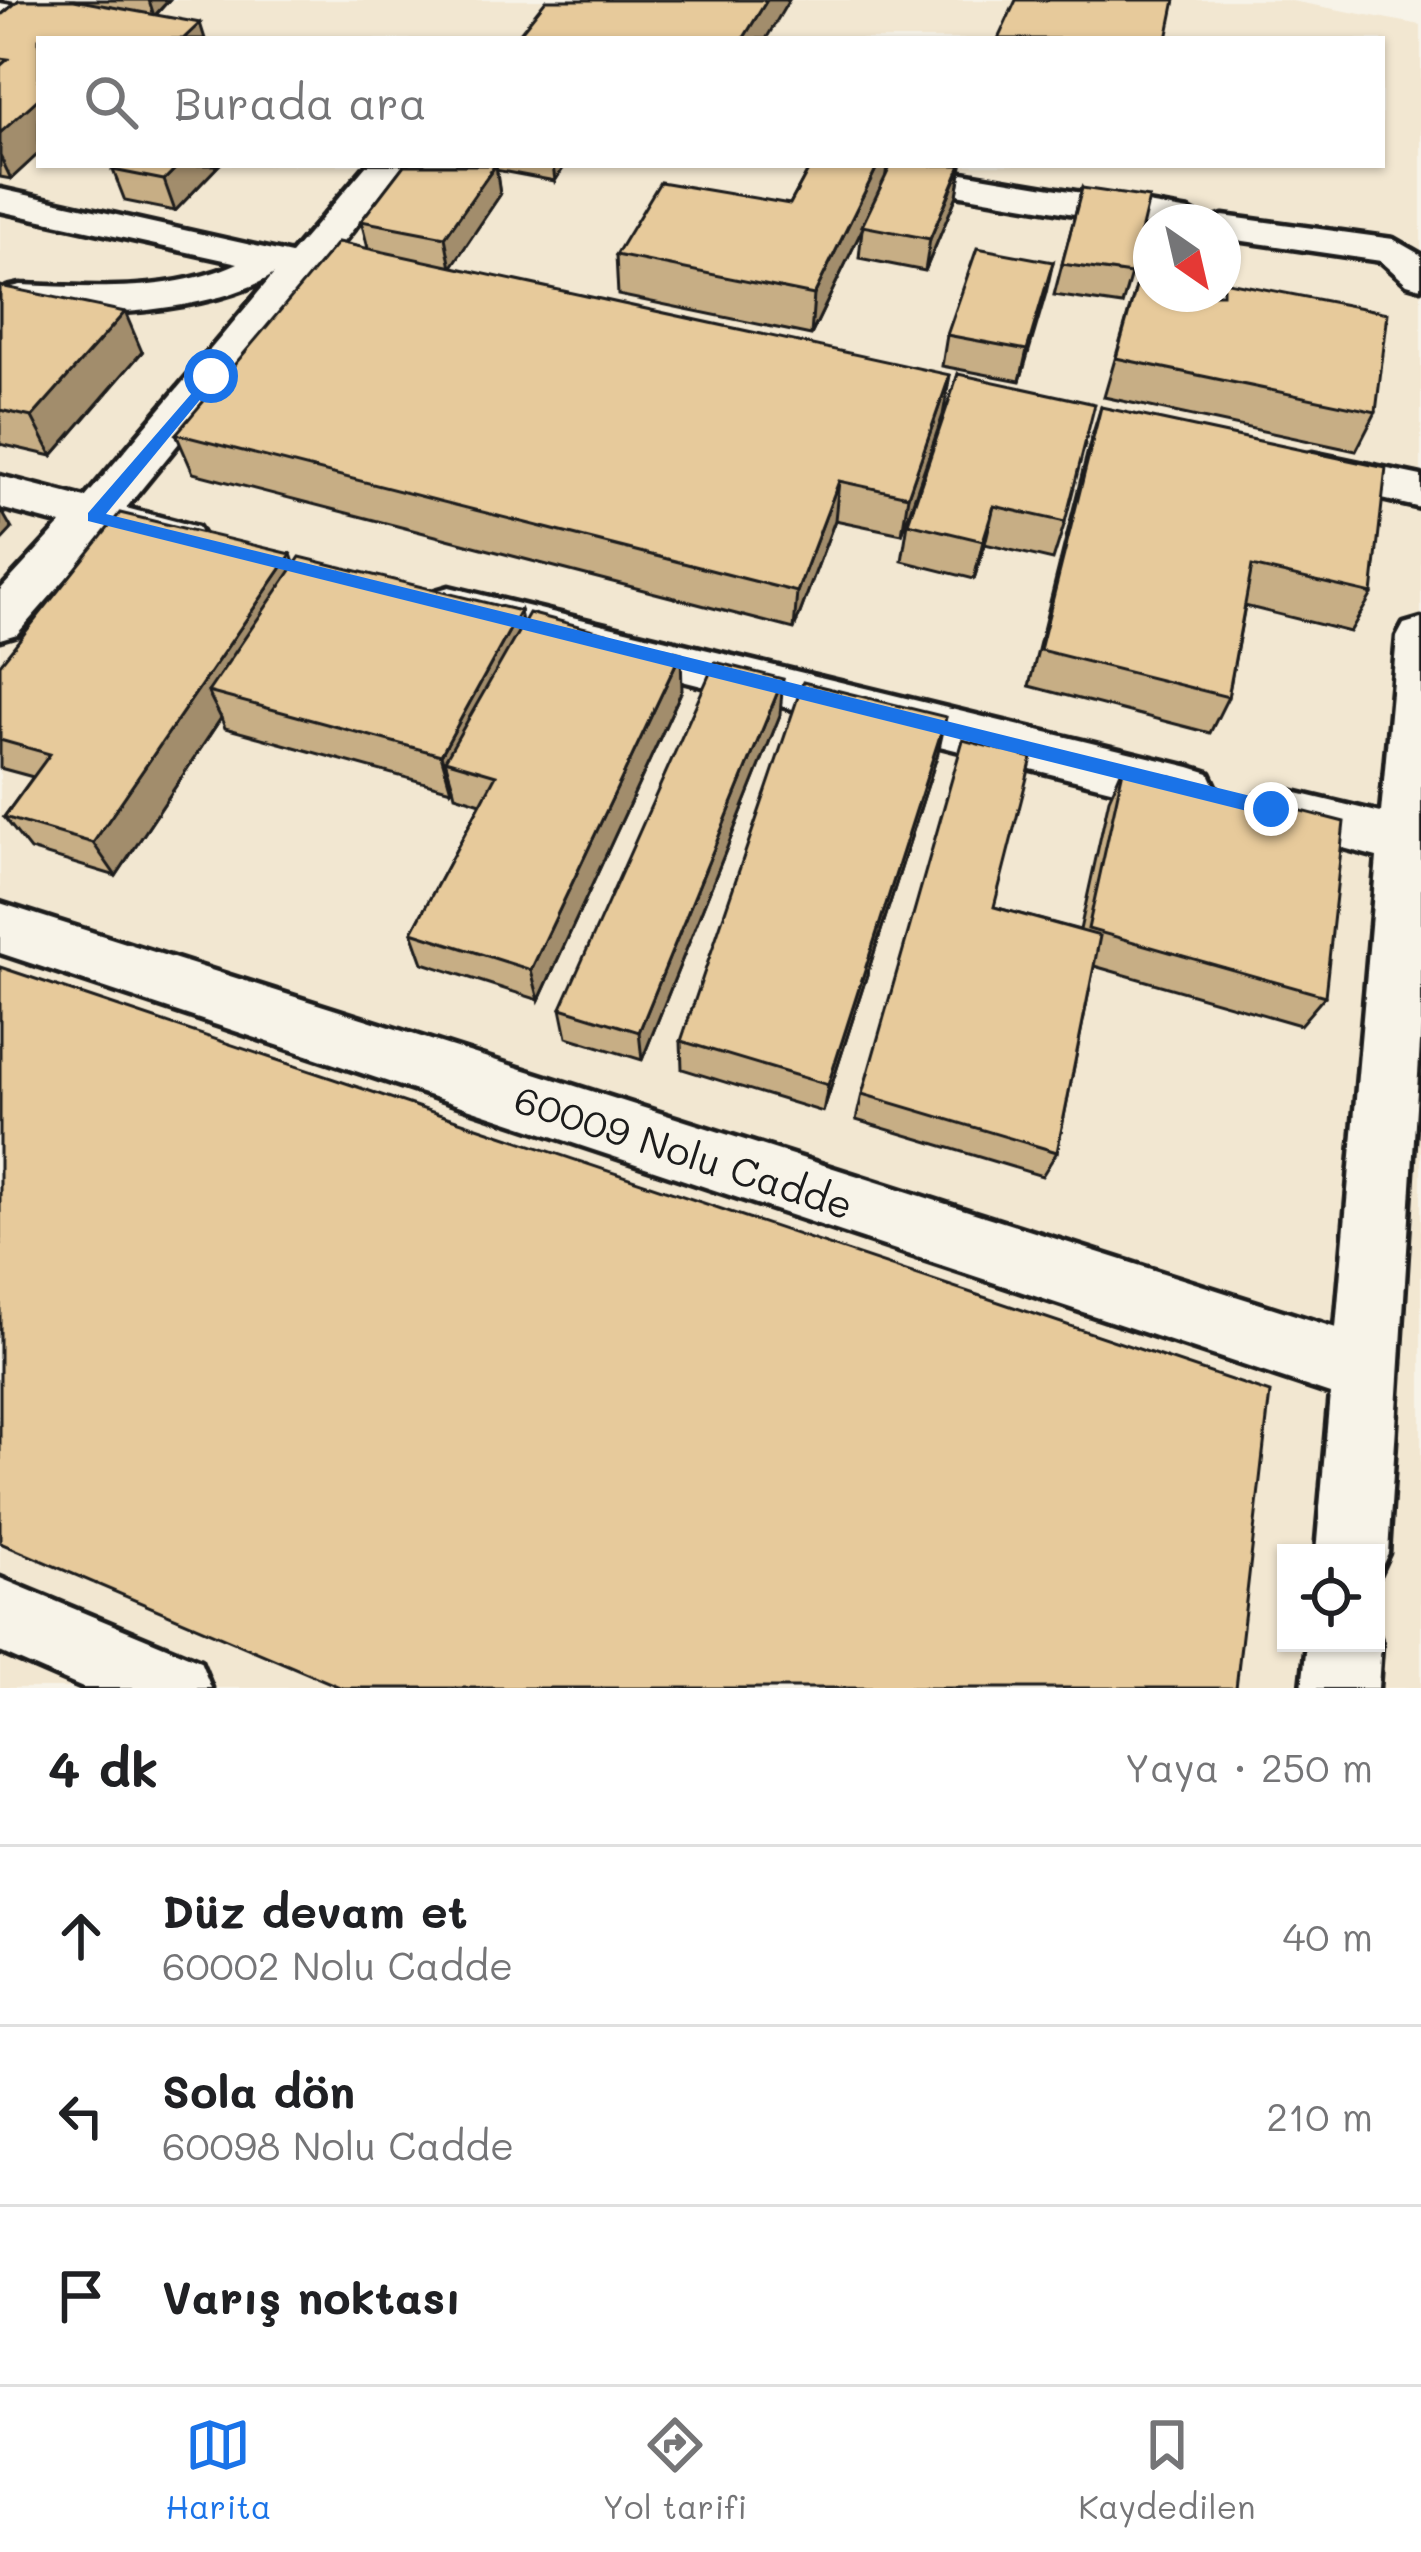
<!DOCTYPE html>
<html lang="tr">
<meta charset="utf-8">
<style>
:root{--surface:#fff;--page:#f6f6f6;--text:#202124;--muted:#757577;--line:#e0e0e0;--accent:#1a73e8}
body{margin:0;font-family:Mali,sans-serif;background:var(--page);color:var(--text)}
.controls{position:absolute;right:36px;bottom:36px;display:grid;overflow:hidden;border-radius:0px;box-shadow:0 3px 9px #0004}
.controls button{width:108px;height:108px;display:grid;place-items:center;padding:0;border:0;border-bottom:3px solid var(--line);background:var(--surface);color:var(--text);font:60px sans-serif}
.compass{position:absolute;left:1133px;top:204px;width:108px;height:108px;border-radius:50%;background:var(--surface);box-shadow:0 3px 9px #0004;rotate:146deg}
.stop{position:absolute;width:36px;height:36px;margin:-27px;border:9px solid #1a73e8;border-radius:50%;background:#fff}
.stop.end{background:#1a73e8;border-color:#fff;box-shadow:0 3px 12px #0008}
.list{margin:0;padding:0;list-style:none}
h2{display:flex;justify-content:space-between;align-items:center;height:156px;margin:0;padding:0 48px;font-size:51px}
h2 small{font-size:39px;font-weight:400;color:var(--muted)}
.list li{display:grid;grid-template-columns:78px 1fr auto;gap:36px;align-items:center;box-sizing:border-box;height:180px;padding:0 48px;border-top:3px solid var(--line)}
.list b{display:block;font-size:45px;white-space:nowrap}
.list p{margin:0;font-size:39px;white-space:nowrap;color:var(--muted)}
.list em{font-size:39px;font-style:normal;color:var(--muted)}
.icon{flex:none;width:66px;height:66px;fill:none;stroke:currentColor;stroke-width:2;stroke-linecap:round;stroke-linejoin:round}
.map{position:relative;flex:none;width:1421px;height:1688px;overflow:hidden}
.search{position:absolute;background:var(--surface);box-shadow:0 3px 9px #0004;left:36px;right:36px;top:36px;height:132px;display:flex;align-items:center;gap:30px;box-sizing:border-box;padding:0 42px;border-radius:0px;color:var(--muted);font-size:45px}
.sheet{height:696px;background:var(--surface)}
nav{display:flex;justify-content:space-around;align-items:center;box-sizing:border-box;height:168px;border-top:3px solid var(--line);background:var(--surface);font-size:33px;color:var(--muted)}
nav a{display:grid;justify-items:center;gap:6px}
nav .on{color:var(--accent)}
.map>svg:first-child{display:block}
.built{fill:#f2e7d1;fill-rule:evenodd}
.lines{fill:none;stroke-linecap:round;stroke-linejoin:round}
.minor-casing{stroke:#1c1c1c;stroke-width:9}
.minor{fill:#f7f3e8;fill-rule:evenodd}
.wall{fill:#c7ae85;stroke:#1c1c1c;stroke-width:3}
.shaded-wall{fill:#a28d6c;stroke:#1c1c1c;stroke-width:3}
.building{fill:#e7ca9b;stroke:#1c1c1c;stroke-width:3}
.route{fill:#1a73e8}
.labels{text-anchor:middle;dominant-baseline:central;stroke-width:9;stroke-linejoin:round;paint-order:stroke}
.street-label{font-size:39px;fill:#1c1c1c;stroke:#f7f3e8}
</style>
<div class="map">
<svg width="1421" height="1688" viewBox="0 0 1421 1688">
<rect width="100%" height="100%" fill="#f7f3e8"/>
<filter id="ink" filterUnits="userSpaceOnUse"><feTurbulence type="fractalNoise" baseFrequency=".00833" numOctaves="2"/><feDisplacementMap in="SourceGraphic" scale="24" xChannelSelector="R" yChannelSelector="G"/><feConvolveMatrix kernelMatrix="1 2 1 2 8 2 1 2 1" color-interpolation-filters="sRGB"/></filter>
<g filter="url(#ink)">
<path class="built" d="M0,0h1286l135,25v1663h-1421zM39,39h1343v126h-1343zM1151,222h72v72h-72zM1286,1553h90v90h-90z"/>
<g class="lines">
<g class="minor-casing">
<path id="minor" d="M0,3l150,26 17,10h-74l-93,-16z
M367,165h37l-72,91 72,15 6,8 -6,8 -14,4 -75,-15 -189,232 72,19 7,12 -7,12 -16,4 -78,-20 -87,99 -17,5v-49l61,-66 -61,-16v-32l85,22 189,-224c-56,38 -202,48 -267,32l-6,-9 6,-9 14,-3c69,3 153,8 217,-22l-238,-52v-22l291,65z
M832,165h83l274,46 19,11 15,-6 170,23 28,16v33l-14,-4 -26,-23 -158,-23v-16h-72v5l-301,-51z
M1312,453l109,23v32l-125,-29 -6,-11 6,-11z
M449,587l741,180 19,6 7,15 -7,15 -19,6 -758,-191 -7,-13 7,-13z
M1421,619v408l-33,526 -12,26v-26h-60l14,-159 -1330,-441v-50l1336,425 41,-471 -120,-32 -8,-15 8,-15 19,-7 105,25 16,-176 7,-13z
M0,1578l200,83 11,27h-128l-83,-36z
M1376,1630l5,13 -3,45h-76l5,-45h69z"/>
</g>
<use href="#minor" class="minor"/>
</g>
<path class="wall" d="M19,0h150l-13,15 -117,24v114l-28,26 -11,-2v-161z
M118,165h101l-44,46 -50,-10 -12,-31z
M404,165h161l-10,16 -59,-11 4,25 -49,72 492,148 -41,119 -67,-14 -41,109 -601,-156 -17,-39 192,-186 -7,-27z
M811,165h76l-2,13 77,-13 -5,30 -32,76 -66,-13 3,-29 -51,106 -193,-40 -2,-40 174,-51z
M1082,188l49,86 -9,31 -68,-10z
M1053,262l-33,119 -78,-15 5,-31z
M1142,266l234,146 -20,39 -252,-54z
M0,286l142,66 -90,104 -52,-12z
M958,374l107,148 -12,38 -68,-16 -11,35 -72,-18 6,-38z
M1101,407l271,187 -22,38 -105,-26 -17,91 -18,36 -181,-47 60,-240z
M295,565l225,46 2,14 160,65 -143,310 -116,-37 -11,-31 69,-129 -26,-8 -2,-8 -2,3 -226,-62 -4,-10 -105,158 -86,-26 -26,-33 29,-40 -33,-9v-104z
M780,715l-138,345 -75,-23 -6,-29z
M938,753l-115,359 -141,-43 -1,-28z
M1124,765l201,231 -25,29 -206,-59 -37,186 -15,24 -186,-56 6,-26 132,-187 86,23 29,-131z"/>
<path class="shaded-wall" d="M149,0h20l-15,16z
M767,0h22l-23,39h-23z
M200,23l5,16h-22z
M39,98v55l-28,26 -11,-23v-23z
M179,165h40l-44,46 -11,-31z
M496,165l4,30 -49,73 -6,-31z
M553,165h12l-10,16z
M878,165h9l-2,17 -74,153 3,-40z
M962,165l-5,30 -32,76 5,-32z
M1053,262l-7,31 -26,88 7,-31z
M125,312l17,40 -90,104 -20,-39z
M950,375l-7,40 -41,119 6,-38z
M839,481l-4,39 -41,109 3,-37z
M994,506l-9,38 -11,35 9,-38z
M0,508l12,21 -12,13z
M291,554l13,38 -96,100 13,26 -105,158 -23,-33z
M520,611l6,38 -81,111 8,27 -2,3 -10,-35z
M681,653l1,37 -143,310 -8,-30z
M783,679l-3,36 -138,345 -3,-28z
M946,717l-8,36 -115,359 5,-27z"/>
<path class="building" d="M19,0h55l126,23 -17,16h-144v59l-39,35v-67l8,-7 -8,-1v-42z
M546,0h221l-24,39h-228z
M1016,0h159l-8,39h-169z
M118,165h61l-15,15 -51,-10z
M404,165h91l-50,72 -84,-16z
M811,165h67l-64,130 -198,-40 44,-73 130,22z
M891,165h70l-31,74 -68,-13z
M1082,188l67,10 -18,76 -69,-10z
M338,242l612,133 -42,121 -69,-15 -42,111 -621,-158z
M977,248l76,14 -26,88 -80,-15z
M1142,266l9,1v27h72v-13l165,32 -12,99 -260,-54z
M0,286l125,26 -93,105 -32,-7z
M958,374l137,30 -30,118 -71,-16 -11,35 -75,-18z
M1101,407l285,61 -14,126 -120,-28 -24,131 -188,-47z
M120,513l171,41 -198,289 -89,-26 46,-63 -50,-14v-76z
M300,557l220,54 -79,144 -233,-63z
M529,613l152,40 -150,317 -119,-38 84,-157 -51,-15z
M715,662l68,17 -144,353 -78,-24z
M803,682l143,35 -118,368 -147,-44z
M963,740l69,18 -38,149 106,29 -43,216 -195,-58z
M1124,765l220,57 -19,174 -237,-67z
M0,967l1270,426 -34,295h-894l-342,-145z"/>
</g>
<path class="route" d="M211,371l6,8 -111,135 1165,287 10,8 -10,8 -1183,-296v-8z"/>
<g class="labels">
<g class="street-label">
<text transform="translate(684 1151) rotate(18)">60009 Nolu Cadde</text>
</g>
</g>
</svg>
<div class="controls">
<button><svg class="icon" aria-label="locate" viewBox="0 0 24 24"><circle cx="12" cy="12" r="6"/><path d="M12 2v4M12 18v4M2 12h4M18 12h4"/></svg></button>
</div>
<svg class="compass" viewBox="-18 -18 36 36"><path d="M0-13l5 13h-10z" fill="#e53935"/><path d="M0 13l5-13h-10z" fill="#757577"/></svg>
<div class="stop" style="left:211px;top:376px"></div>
<div class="stop end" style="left:1271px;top:809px"></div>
<div class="search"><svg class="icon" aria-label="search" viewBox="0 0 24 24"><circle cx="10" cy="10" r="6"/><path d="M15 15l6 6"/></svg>Burada ara</div>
</div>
<section class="sheet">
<h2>4 dk<small>Yaya · 250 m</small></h2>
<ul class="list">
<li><svg class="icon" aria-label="ahead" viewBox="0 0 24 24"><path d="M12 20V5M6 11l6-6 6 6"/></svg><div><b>Düz devam et</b><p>60002 Nolu Cadde</p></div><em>40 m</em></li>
<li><svg class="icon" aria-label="left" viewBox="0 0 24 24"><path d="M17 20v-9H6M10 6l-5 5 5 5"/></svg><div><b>Sola dön</b><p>60098 Nolu Cadde</p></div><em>210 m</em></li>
<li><svg class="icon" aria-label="arrive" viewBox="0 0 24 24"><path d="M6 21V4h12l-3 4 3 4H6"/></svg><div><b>Varış noktası</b></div></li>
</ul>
</section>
<nav>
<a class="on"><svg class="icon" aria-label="map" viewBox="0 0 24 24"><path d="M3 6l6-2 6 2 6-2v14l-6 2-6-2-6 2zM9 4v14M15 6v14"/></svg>Harita</a>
<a><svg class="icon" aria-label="directions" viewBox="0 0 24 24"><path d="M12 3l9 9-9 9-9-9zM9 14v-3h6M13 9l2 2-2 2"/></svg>Yol tarifi</a>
<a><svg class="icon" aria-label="saved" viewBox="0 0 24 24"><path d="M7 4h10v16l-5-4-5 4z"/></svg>Kaydedilen</a>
</nav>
